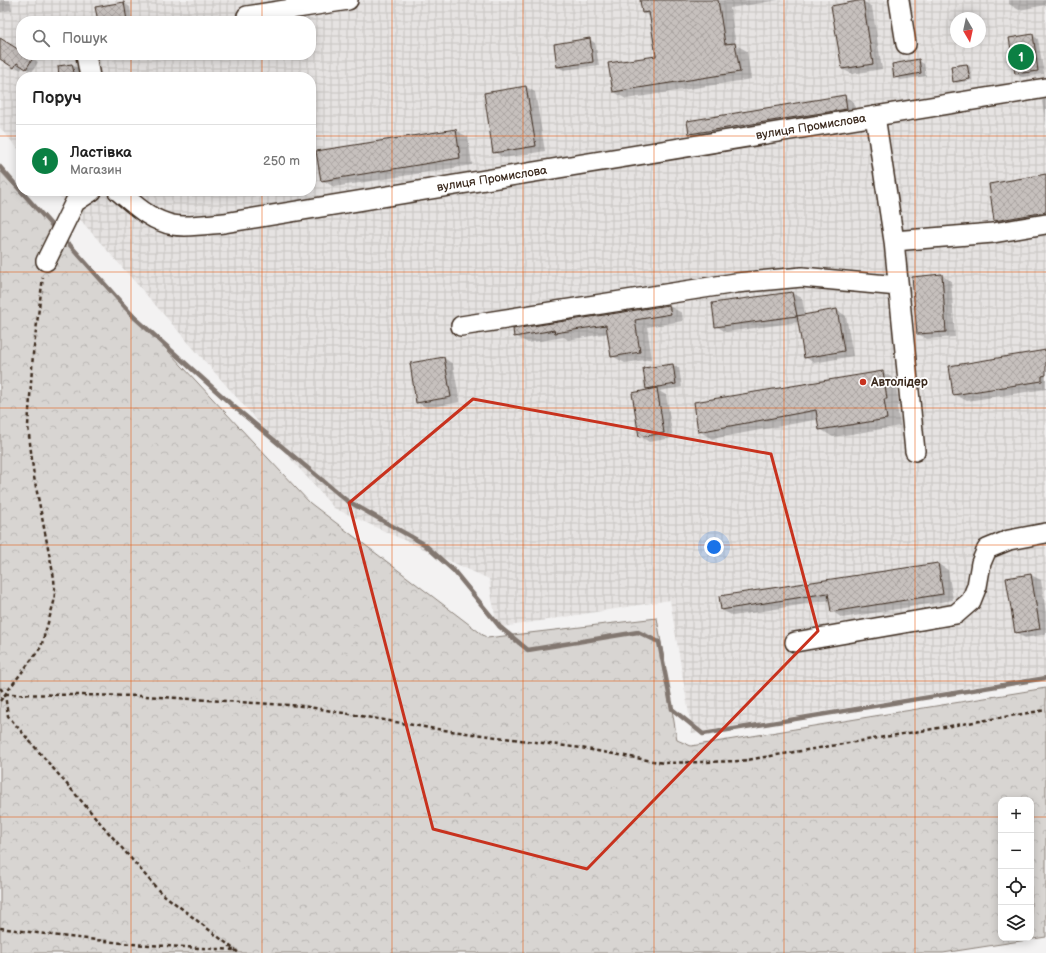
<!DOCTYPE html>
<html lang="uk">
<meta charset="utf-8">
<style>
:root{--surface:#fff;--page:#f2f2f2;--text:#222;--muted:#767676;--line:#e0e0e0;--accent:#0b8043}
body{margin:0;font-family:"Balsamiq Sans",sans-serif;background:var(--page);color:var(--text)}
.controls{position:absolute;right:12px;bottom:12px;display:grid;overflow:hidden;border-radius:8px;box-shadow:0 2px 10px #0003}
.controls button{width:36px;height:36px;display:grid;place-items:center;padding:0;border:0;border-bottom:1px solid var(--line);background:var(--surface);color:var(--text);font:20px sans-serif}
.compass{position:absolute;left:950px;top:12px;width:36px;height:36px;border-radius:50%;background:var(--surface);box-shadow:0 2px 10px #0003;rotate:171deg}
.you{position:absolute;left:714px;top:547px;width:14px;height:14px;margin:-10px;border:3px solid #fff;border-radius:50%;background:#1a73e8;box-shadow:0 0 0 6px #1a73e833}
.badge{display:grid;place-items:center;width:26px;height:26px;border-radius:50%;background:var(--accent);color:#fff;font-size:13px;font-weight:700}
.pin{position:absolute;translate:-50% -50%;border:2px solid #fff;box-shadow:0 1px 4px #0006}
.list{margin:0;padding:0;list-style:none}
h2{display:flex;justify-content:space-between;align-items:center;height:52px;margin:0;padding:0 16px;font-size:17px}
h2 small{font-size:13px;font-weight:400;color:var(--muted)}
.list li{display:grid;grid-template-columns:26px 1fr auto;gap:12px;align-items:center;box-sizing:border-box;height:72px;padding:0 16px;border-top:1px solid var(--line)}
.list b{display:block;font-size:15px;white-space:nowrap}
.list p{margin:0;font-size:13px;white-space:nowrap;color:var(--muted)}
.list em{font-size:13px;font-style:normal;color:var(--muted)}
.icon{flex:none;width:22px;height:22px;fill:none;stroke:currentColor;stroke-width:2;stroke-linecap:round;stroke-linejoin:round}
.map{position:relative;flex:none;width:1046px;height:953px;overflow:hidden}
.search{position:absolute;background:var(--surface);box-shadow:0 2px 10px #0003;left:16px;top:16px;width:300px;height:44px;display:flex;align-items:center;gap:10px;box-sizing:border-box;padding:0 14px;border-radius:16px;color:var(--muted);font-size:15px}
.panel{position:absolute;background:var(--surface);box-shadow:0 2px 10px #0003;left:16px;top:72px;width:300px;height:124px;border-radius:16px}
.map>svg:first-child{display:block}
.industrial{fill:url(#industrial-grid);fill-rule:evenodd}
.forest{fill:url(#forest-crowns);stroke:#8a8078;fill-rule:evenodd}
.shadow{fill:#0003}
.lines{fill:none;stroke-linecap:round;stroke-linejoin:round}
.stream{stroke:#827770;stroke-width:4.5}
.building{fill:url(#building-cross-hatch);stroke:#3b2a1e}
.minor-casing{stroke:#3b2a1e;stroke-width:22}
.path{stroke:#3b2a1e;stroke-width:2.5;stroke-dasharray:4 3;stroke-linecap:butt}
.minor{stroke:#fff;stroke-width:19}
.marked{fill:none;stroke:#c8321e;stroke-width:3;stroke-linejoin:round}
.grid{fill:none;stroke:#e8590c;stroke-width:1;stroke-opacity:0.55}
.poi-dot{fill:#c8321e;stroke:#fff;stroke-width:1.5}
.labels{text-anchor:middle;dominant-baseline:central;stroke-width:3.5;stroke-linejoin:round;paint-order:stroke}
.street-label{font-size:12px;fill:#3b2a1e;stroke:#fff}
.poi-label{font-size:12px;font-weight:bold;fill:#3b2a1e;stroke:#fff;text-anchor:start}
</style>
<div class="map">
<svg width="1046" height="953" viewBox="0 0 1046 953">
<defs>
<pattern id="industrial-grid" width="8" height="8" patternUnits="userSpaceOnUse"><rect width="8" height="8" fill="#e6e3e2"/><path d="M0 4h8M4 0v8" fill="none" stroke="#c6c3c1"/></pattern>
<pattern id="forest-crowns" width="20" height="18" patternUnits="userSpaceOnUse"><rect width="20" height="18" fill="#d8d5d2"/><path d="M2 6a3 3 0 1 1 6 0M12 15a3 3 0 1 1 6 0" fill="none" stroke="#bab7b4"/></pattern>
<pattern id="building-cross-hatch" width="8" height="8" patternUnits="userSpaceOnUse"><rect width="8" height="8" fill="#c6c0bd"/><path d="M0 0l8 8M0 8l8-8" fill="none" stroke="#aba5a2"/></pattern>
</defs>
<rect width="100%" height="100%" fill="#f3f2f2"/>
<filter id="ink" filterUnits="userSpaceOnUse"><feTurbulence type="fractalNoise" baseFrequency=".025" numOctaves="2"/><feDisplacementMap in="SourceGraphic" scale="8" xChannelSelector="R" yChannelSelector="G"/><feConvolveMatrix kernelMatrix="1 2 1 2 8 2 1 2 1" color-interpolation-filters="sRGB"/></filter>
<g filter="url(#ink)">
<path class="industrial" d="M0,0h1046v675l-354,58 -22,-133 -173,28 -8,-49 -155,-71 -279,-317h256v-114h-290v75l-21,-24zM956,18h24v24h-24zM21,21h290v34h-290z"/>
<path class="forest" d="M0,171l310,332 177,135 170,-20 20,122 14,6 355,-58v249l-103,16h-943zM1001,800h30v138h-30z"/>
<path class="shadow" d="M0,0h10l2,10 -12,2z
M641,0h138l-49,8 6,37 11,6 4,28 -125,20 -12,-7 43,-36 -6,-39 -8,-4z
M1009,0h37v5l-27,5 -10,-6z
M863,1l9,6 10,62 -30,5 -10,-5z
M124,3l6,4 2,14h-33z
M1032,35l6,4 6,35 -22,3 -6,-3z
M0,38l21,14v3h6l11,7 -6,10 -9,-6 -2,4 -21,-12z
M589,39l6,4 4,22 -35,5 -6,-3z
M918,60l6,4 2,12 -25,4 -6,-3z
M72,65l6,3 2,9h-20z
M967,65l3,1 2,14 -15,3 -3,-2z
M526,87l9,5 10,59 -41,7 -10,-6z
M845,96l9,6 2,12 -157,25 -9,-5z
M1046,99v27l-4,-25z
M455,130l13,7 4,28 -138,22 -12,-7z
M1046,176v45l-39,7 -12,-7z
M941,275l10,6 4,56 -28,2 -9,-5z
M792,293l10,5 3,18 32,-6 9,6 7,40 -39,7 -9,-6 -6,-35 -73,10 -10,-6 -3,-22z
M669,306l13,7 1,8 -36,6 5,32 -27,4 -13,-7 -3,-23 -41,7 -4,-3 -36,6 -13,-7 -1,-6z
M1046,351v38l-79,12 -13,-7z
M444,358l9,6 7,38 -33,6 -10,-6z
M672,365l7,3 3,19 -23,4 7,4 7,43 -24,4 -9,-6 11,-46 -4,-2z
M882,372l13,7 4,27h-2l3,20 -67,11 -13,-8 -1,-10 -107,20 -13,-8z
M938,564l10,6 5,30 -111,18 -10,-7 -2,-11 -97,16 -11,-6 -2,-13z
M1031,575l10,5 5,34v20l-21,4 -9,-6 -9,-53z"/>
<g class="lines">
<path class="stream" d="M0,167l21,24
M21,191l34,38
M69,244l65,73 98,88 114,95 78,44 30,27 46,56 28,23 110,-18 21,10 13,67 31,25 343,-56"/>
</g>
<path class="building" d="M640,0h78l7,44 10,-1 5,29 -127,20 -5,-29 48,-7 -7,-44 -7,1z
M863,0l10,64 -31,5 -11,-63z
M124,2l3,19h-29l-3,-14z
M1033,34l5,37 -23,3 -6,-36z
M0,38l21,13v4h7l5,3 -7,11 -9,-6 -3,5 -14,-9z
M590,38l3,24 -36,5 -3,-23z
M919,59l2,14 -27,5 -2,-14z
M72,64l3,13h-16l-1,-11z
M967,64l3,15 -17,3 -2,-16z
M526,86l10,60 -43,7 -9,-60z
M845,95l2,14 -158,25 -2,-13z
M456,129l4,29 -139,23 -5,-30z
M1046,174v38l-52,9 -5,-37z
M942,274l4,58 -29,2 -5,-57z
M792,292l5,24 -82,11 -3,-24z
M669,305l2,9 -36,6 5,32 -29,5 -5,-32 -51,8 -1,-3 -40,7 -1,-8z
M837,309l7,42 -40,7 -7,-42z
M1046,350v25l-4,1v5l-89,14 -4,-29z
M444,357l7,40 -35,6 -6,-40z
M673,364l3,20 -30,5 -3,-21z
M883,371l4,28h-3l3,20 -68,11 -3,-20 -118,22 -4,-30z
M657,388l7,45 -25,4 -7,-44z
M938,563l5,31 -112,18 -3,-19 -107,17 -2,-14z
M1031,574l9,55 -25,4 -9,-55z"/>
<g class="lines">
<g class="minor-casing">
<path id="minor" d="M899,0l7,44
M247,16l101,-16
M86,55l4,22
M875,116l19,125 21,210
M118,191c17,14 33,30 55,34 13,3 37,-1 51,-2l822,-135
M894,241l99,-8 53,-9
M46,261l29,-59 17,-11
M461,326l275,-43 66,-6 96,9
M795,642l161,-28 15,-13 6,-15 4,-23 6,-14 22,-9 37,-7"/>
</g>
<path class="path" d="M0,688l5,6 3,22 151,175 80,62
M5,694l140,2 158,10 133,23 145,19 83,15 77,-2 305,-51
M0,701l41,-54 13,-45 1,-9 -1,-15 -20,-101 -6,-51 5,-72 10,-77
M0,928l60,8 72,8 103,6"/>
<use href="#minor" class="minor"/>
</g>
</g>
<path class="marked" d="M473,399l298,55 47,177 -231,238 -154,-40 -84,-326z"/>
<path class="grid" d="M131,0v21M262,0v21M392,0v953M523,0v953M654,0v953M784,0v953M915,0v953M131,55v22M262,55v22M0,136h21M311,136h735M131,191v762M262,191v762M0,272h1046M0,408h1046M0,545h1046M0,681h1046M0,817h1001M1031,817h15"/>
<circle class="poi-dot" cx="863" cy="382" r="4"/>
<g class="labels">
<g class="street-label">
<text transform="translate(811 127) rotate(-9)">вулиця Промислова</text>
<text transform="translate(492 179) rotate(-9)">вулиця Промислова</text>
</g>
<g class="poi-label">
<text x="871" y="382">Автолідер</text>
</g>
</g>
</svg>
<div class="controls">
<button>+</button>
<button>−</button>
<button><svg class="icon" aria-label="locate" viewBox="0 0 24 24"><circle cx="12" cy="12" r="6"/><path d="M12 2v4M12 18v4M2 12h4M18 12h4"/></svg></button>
<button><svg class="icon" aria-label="layers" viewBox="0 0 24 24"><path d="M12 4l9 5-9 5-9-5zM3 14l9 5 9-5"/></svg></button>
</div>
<svg class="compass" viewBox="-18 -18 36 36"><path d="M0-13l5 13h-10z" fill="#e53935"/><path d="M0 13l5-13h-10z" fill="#767676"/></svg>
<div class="you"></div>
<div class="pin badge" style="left:1021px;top:57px">1</div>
<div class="search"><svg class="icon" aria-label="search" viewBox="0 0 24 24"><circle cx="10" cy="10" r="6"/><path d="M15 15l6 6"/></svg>Пошук</div>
<section class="panel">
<h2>Поруч<small></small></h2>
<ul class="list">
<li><span class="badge">1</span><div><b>Ластівка</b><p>Магазин</p></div><em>250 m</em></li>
</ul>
</section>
</div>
